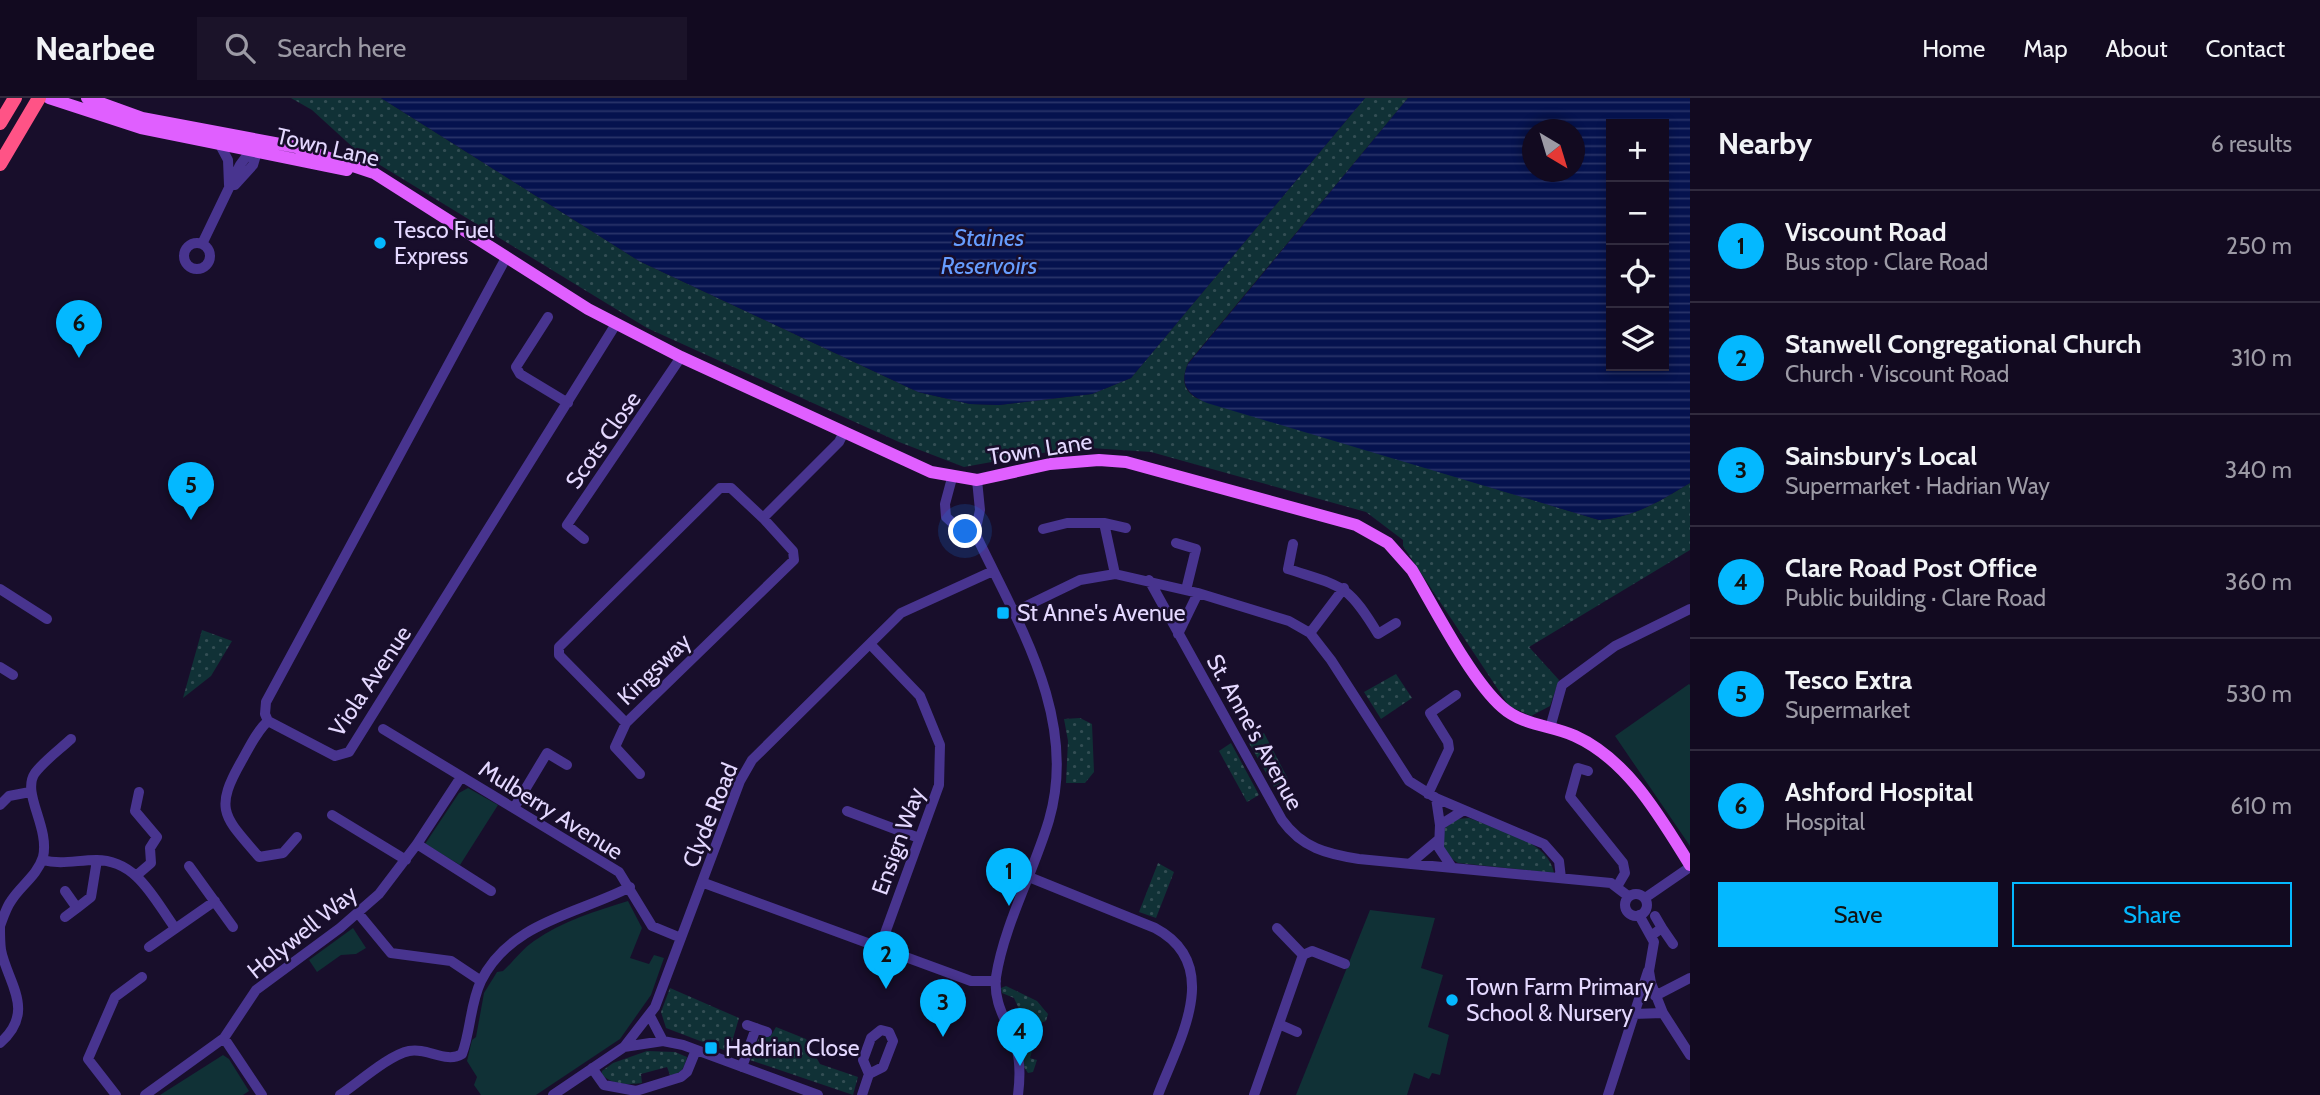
<!DOCTYPE html>
<meta charset="utf-8">
<style>
:root{--surface:#120a20;--page:#1b1329;--text:#f1f3f6;--muted:#9c9aa5;--line:#312b3e;--accent:#04b8ff}
body{margin:0;font-family:Cabin,sans-serif;background:var(--page);color:var(--text)}
.controls{position:absolute;right:21px;top:21px;display:grid;overflow:hidden;border-radius:0px;box-shadow:0 4px 10px #0003}
.controls button{width:63px;height:63px;display:grid;place-items:center;padding:0;border:0;border-bottom:2px solid var(--line);background:var(--surface);color:var(--text);font:35px sans-serif}
.compass{position:absolute;left:1522px;top:21px;width:63px;height:63px;border-radius:50%;background:var(--surface);box-shadow:0 4px 10px #0003;rotate:142deg}
.you{position:absolute;left:966px;top:434px;width:24px;height:24px;margin:-18px;border:5px solid #fff;border-radius:50%;background:#1a73e8;box-shadow:0 0 0 10px #1a73e833}
.badge{display:grid;place-items:center;width:46px;height:46px;border-radius:50%;background:var(--accent);color:#111;font-size:23px;font-weight:700}
.pin{position:absolute;translate:-50% -58px;filter:drop-shadow(0 2px 4px #0008)}
.pin::after{content:'';position:absolute;top:37px;width:24px;height:21px;background:inherit;clip-path:polygon(0 0,100% 0,50% 100%)}
.list{margin:0;padding:0;list-style:none}
h2{display:flex;justify-content:space-between;align-items:center;height:91px;margin:0;padding:0 28px;font-size:30px}
h2 small{font-size:23px;font-weight:400;color:var(--muted)}
.list li{display:grid;grid-template-columns:46px 1fr auto;gap:21px;align-items:center;box-sizing:border-box;height:112px;padding:0 28px;border-top:2px solid var(--line)}
.list b{display:block;font-size:26px;white-space:nowrap}
.list p{margin:0;font-size:23px;white-space:nowrap;color:var(--muted)}
.list em{font-size:23px;font-style:normal;color:var(--muted)}
.actions{display:flex;gap:14px;padding:21px 28px}
.actions a{flex:1;padding:16px 0;border:2px solid var(--accent);border-radius:0px;text-align:center;font-size:24px;color:var(--accent)}
.actions .main{background:var(--accent);color:#111}
.icon{flex:none;width:38px;height:38px;fill:none;stroke:currentColor;stroke-width:2;stroke-linecap:round;stroke-linejoin:round}
.map{position:relative;flex:none;width:1690px;height:997px;overflow:hidden}
header{display:flex;align-items:center;gap:42px;box-sizing:border-box;height:98px;padding:0 35px;background:var(--surface);border-bottom:2px solid var(--line)}
header strong{font-size:33px}
nav{display:flex;gap:38px;margin-inline-start:auto;font-size:24px}
.search{width:490px;height:63px;background:var(--page);display:flex;align-items:center;gap:18px;box-sizing:border-box;padding:0 24px;border-radius:0px;color:var(--muted);font-size:26px}
main{display:flex}
aside{flex:1;background:var(--surface)}
.map>svg:first-child{display:block}
.grass{fill:url(#grass-dots)}
.green{fill:#103136}
.water{fill:url(#water-rules);fill-rule:evenodd}
.lines{fill:none;stroke-linecap:round;stroke-linejoin:round}
.minor{stroke:#48348f;stroke-width:10}
.major{stroke:#e05fff;stroke-width:12}
.highway{stroke:#ff5386;stroke-width:14}
.poi-dot{fill:#04b8ff;stroke:#180e2b;stroke-width:2.5}
.labels{text-anchor:middle;dominant-baseline:central;stroke-width:5;stroke-linejoin:round;paint-order:stroke}
.street-label{font-size:23px;fill:#e4d8ff;stroke:#180e2b}
.poi-label{font-size:23px;fill:#e4d8ff;stroke:#180e2b;text-anchor:start}
.water-label{font-size:24px;font-style:italic;fill:#669dff;stroke:#180e2b}
</style>
<header>
<strong>Nearbee</strong>
<div class="search"><svg class="icon" aria-label="search" viewBox="0 0 24 24"><circle cx="10" cy="10" r="6"/><path d="M15 15l6 6"/></svg>Search here</div>
<nav><a>Home</a><a>Map</a><a>About</a><a>Contact</a></nav>
</header>
<main>
<div class="map">
<svg width="1690" height="997" viewBox="0 0 1690 997">
<defs>
<pattern id="grass-dots" width="8" height="8" patternUnits="userSpaceOnUse" patternTransform="scale(1.75)"><rect width="8" height="8" fill="#103136"/><path d="M2 2h.1M6 6h.1" fill="none" stroke="#334e54" stroke-width="1.8" stroke-linecap="round"/></pattern>
<pattern id="water-rules" width="6" height="5" patternUnits="userSpaceOnUse" patternTransform="scale(1.75)"><rect width="6" height="5" fill="#05124e"/><path d="M0 2.5h6" fill="none" stroke="#293469"/></pattern>
</defs>
<rect width="100%" height="100%" fill="#180e2b"/>
<path class="grass" d="M291,0h90l258,163 279,131 52,12 29,1 93,-11 39,-16 234,-280h43l-220,265c-6,15 -6,26 8,35l403,122c36,-3 61,-19 91,-37v67l-161,97 30,33 -9,26 -19,10 -22,-10 -106,-160v-6l-37,-28 -215,-60 -75,-5 -112,20 -65,-25 -252,-114 -290,-177 -45,-41z
M202,532l30,11 -21,35 -28,22z
M1396,576l16,24 -31,21 -17,-27z
M1080,620l12,6 2,48 -9,11h-19l2,-42 -4,-22z
M1264,635l24,46 -14,8 -25,-44z
M1231,645l28,52 -12,7 -28,-51z
M1469,720c27,11 79,22 85,55l-96,-10c-15,-9 -17,-18 -13,-35l12,-9z
M1158,765l16,9 -18,46 -17,-6z
M1006,888l31,15 11,13 -2,7 -6,2 -10,35 7,2 -4,12 -5,1 -4,-6 -8,-48 6,-3 -8,-18 -12,-5 -1,-5z
M670,890l69,30 -10,34 -63,-24 -5,-16z
M776,929l30,12 14,25 38,13 -5,18 -103,-35 5,-16 7,-9 8,2z
M647,953l28,1 12,5c-3,11 -5,17 -17,18l-3,-8 -26,7 1,9c-14,2 -29,2 -40,-8v-4l11,-8z"/>
<path class="green" d="M1689,586l1,1v161l-75,-110z
M468,690l30,17 -38,60 -35,-21 34,-51z
M628,803l14,27 -12,30 19,6 5,-9 10,3 -13,37 -31,44 -84,56h-55l-7,-10 3,-8 -10,-16 5,-21 4,-3 8,-44 13,-21 6,-1c10,-9 19,-22 31,-30 28,-20 62,-30 94,-40z
M1370,812l65,8 -14,50 22,7 -15,52 21,8 -9,40 -8,-2 -3,6 -15,-6 -7,22h-111z
M353,830l13,20 -10,6 -15,1 -24,17 -8,-12z
M223,957l6,4 20,32 -6,4h-83z"/>
<path class="water" d="M381,0h984l-234,280 -39,16 -93,11 -29,-1 -52,-12 -279,-131z
M1408,0h282v385c-30,18 -55,34 -91,37l-392,-117c-19,-8 -28,-19 -19,-39zM1611,26h53v242h-53zM1532,32h42v42h-42z"/>
<g class="lines">
<path class="minor" d="M220,47l8,15 1,25
M235,87l18,-20 6,-20
M184 158a13 13 0 1 1 26 0a13 13 0 1 1-26 0Z
M202,146l38,-79 14,-19
M506,160l-240,444 -1,12 3,7 67,35 14,-4 267,-428
M548,219l-32,50 4,7 48,29
M952,380l-7,26 1,13 10,9 19,7
M977,382l3,30 -5,23c42,89 104,185 74,287 -15,51 -45,105 -53,157 -3,28 12,45 20,70 5,16 4,32 2,48
M763,420l30,33 1,9 -168,163 -67,-68v-8l161,-159h11l32,30 76,-76 5,-10
M1104,425l22,5
M1043,431l24,-6h37l11,51
M584,441l-17,-14 114,-168
M1176,445l20,6 -10,41
M1293,446l-5,25c55,18 59,14 90,65l18,-11
M1149,482l133,240c20,28 45,34 77,39l252,24 17,13
M0,491l47,30
M1012,515l68,-33 35,-6 83,19 91,28 21,12 21,27 78,121 27,17 108,46 15,17 2,17
M1310,535l34,-45
M1178,536l20,-41
M870,546l50,52 20,49 -1,40 -59,162
M0,569l13,8
M268,623c-12,11 -19,27 -27,41 -28,49 -16,55 18,95l24,-4 14,-16
M626,625l-11,24 25,27
M1550,630l12,-43 53,-39 75,-37
M383,631l236,143 33,54 29,12
M1588,673l-10,-3 -8,29 53,66 2,10 -7,12
M1428,696l21,-45 -1,-7 -18,-29 26,-18
M1436,700l4,27
M0,707l9,-9 21,-4
M514,710l33,-55 20,12
M847,713l72,27
M332,717l74,45
M417,746l74,47
M42,762c20,5 35,0 54,0 41,0 58,39 79,68
M1412,764l26,-22
M189,768l44,61
M1451,768l-12,-18 1,-23 24,-15
M137,777l14,-12 -1,-15 7,-11 -22,-26 4,-19
M1029,779l126,51c70,37 23,114 3,167
M704,785l267,98h25
M65,793l12,17 14,-11 6,-37
M1625 807a11 11 0 1 1 22 0a11 11 0 1 1-22 0Z
M1645,800l45,-31
M358,815l33,40 60,8 30,20
M1639,817l15,27 -5,29 2,12 12,30 27,42
M1655,818l7,12
M65,819l12,-9
M0,828c3,-8 6,-18 11,-25 10,-16 26,-25 32,-44 7,-30 -22,-64 -8,-84 9,-12 24,-23 36,-34
M0,829c0,7 0,16 1,23 6,32 36,61 -1,93
M1277,830l26,27
M1652,837l10,-7 11,16
M149,849l66,-46
M1655,898l35,-18
M1633,916l30,-1
M650,918l13,25
M747,927l20,7
M1281,927l16,7
M881,932l8,2 4,9 -10,26 -14,7 -6,-14 8,-22z
M224,940l38,57
M624,949l39,-6 20,4 135,50
M742,969l14,-39
M592,970l12,17 32,6 45,-14 6,-5 9,-22
M116,997l-28,-36 27,-62 27,-20
M145,997l79,-57 32,-48 84,-62 39,-34 38,-50 44,-67
M340,997c18,-12 49,-40 69,-44 18,-4 37,13 53,3 9,-24 8,-50 19,-73 29,-59 97,-67 149,-94
M553,997l71,-48 31,-40 85,-226 12,-21 149,-147 92,-42
M862,997l7,-21
M1254,997l49,-140 9,-4 33,13
M1608,997l40,-124"/>
<path class="major" d="M49,0l92,30 206,42
M87,0l55,20 154,29 78,26 214,136 93,48 250,115 46,8 73,-16 49,-4 27,2 230,63 32,18 24,27c22,37 59,110 90,137 21,19 49,18 73,29 53,24 85,81 115,129"/>
<path class="highway" d="M0,25l15,-25
M0,66l39,-66"/>
</g>
<g class="poi-dot">
<circle cx="380" cy="145" r="7"/>
<rect x="996" y="508" width="14" height="14" rx="3.5"/>
<circle cx="1452" cy="902" r="7"/>
<rect x="704" y="943" width="14" height="14" rx="3.5"/>
</g>
<g class="labels">
<g class="street-label">
<text transform="translate(328 49) rotate(13)">Town Lane</text>
<text transform="translate(603 342) rotate(-55)">Scots Close</text>
<text transform="translate(1040 351) rotate(-9)">Town Lane</text>
<text transform="translate(654 571) rotate(-44)">Kingsway</text>
<text transform="translate(370 583) rotate(-56)">Viola Avenue</text>
<text transform="translate(1255 634) rotate(61)">St. Anne's Avenue</text>
<text transform="translate(551 712) rotate(32)">Mulberry Avenue</text>
<text transform="translate(710 717) rotate(-68)">Clyde Road</text>
<text transform="translate(898 743) rotate(-70)">Ensign Way</text>
<text transform="translate(302 834) rotate(-39)">Holywell Way</text>
</g>
<g class="poi-label">
<text x="394" y="132">Tesco Fuel<tspan x="394" dy="26">Express</tspan></text>
<text x="1017" y="515">St Anne's Avenue</text>
<text x="1466" y="889">Town Farm Primary<tspan x="1466" dy="26">School &amp; Nursery</tspan></text>
<text x="725" y="950">Hadrian Close</text>
</g>
<g class="water-label">
<text x="989" y="139">Staines<tspan x="989" dy="28">Reservoirs</tspan></text>
</g>
</g>
</svg>
<div class="controls">
<button>+</button>
<button>−</button>
<button><svg class="icon" aria-label="locate" viewBox="0 0 24 24"><circle cx="12" cy="12" r="6"/><path d="M12 2v4M12 18v4M2 12h4M18 12h4"/></svg></button>
<button><svg class="icon" aria-label="layers" viewBox="0 0 24 24"><path d="M12 4l9 5-9 5-9-5zM3 14l9 5 9-5"/></svg></button>
</div>
<svg class="compass" viewBox="-18 -18 36 36"><path d="M0-13l5 13h-10z" fill="#e53935"/><path d="M0 13l5-13h-10z" fill="#9c9aa5"/></svg>
<div class="you"></div>
<div class="pin badge" style="left:1009px;top:808px">1</div>
<div class="pin badge" style="left:886px;top:891px">2</div>
<div class="pin badge" style="left:943px;top:939px">3</div>
<div class="pin badge" style="left:1020px;top:968px">4</div>
<div class="pin badge" style="left:191px;top:422px">5</div>
<div class="pin badge" style="left:79px;top:260px">6</div>
</div>
<aside>
<h2>Nearby<small>6 results</small></h2>
<ul class="list">
<li><span class="badge">1</span><div><b>Viscount Road</b><p>Bus stop · Clare Road</p></div><em>250 m</em></li>
<li><span class="badge">2</span><div><b>Stanwell Congregational Church</b><p>Church · Viscount Road</p></div><em>310 m</em></li>
<li><span class="badge">3</span><div><b>Sainsbury's Local</b><p>Supermarket · Hadrian Way</p></div><em>340 m</em></li>
<li><span class="badge">4</span><div><b>Clare Road Post Office</b><p>Public building · Clare Road</p></div><em>360 m</em></li>
<li><span class="badge">5</span><div><b>Tesco Extra</b><p>Supermarket</p></div><em>530 m</em></li>
<li><span class="badge">6</span><div><b>Ashford Hospital</b><p>Hospital</p></div><em>610 m</em></li>
</ul>
<div class="actions"><a class="main">Save</a><a>Share</a></div>
</aside>
</main>
